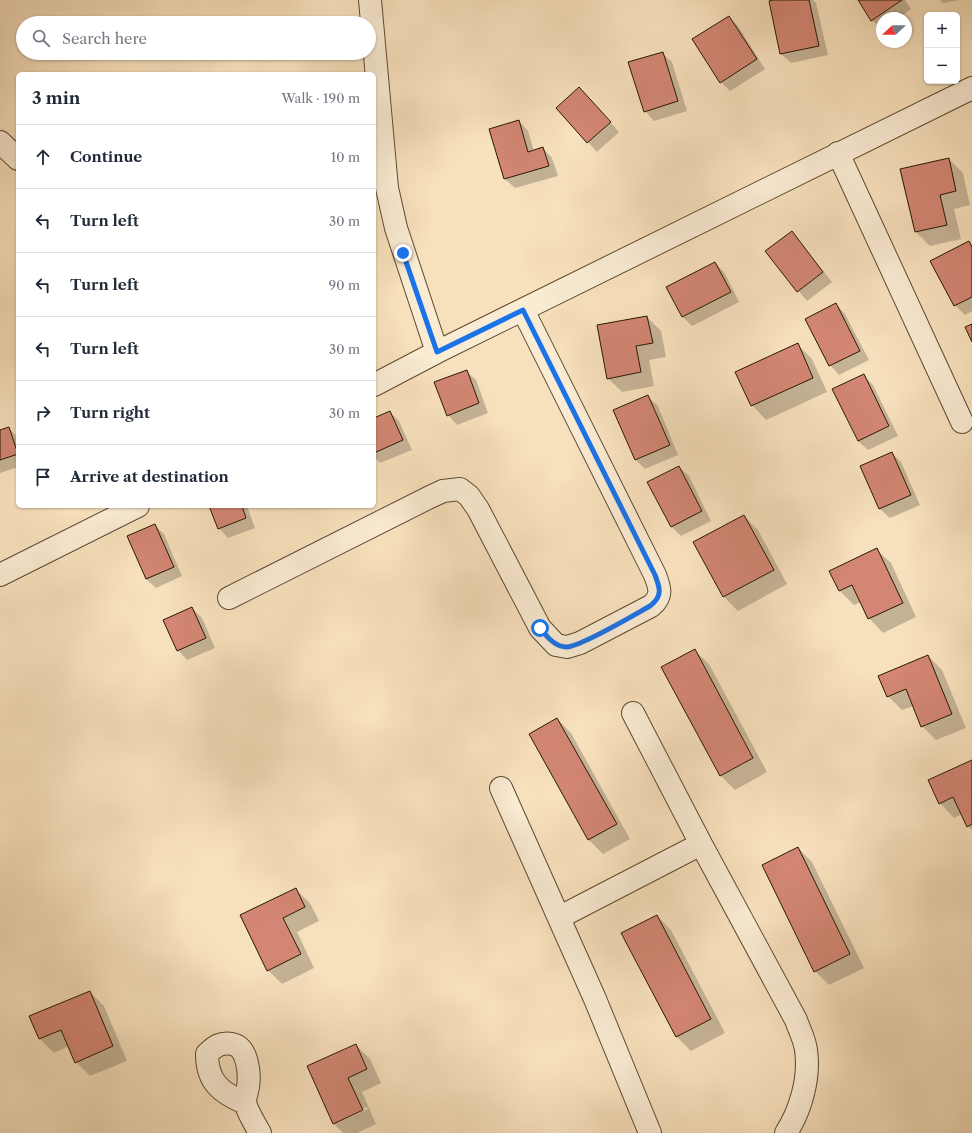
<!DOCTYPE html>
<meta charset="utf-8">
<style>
:root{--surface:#fff;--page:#f6f6f7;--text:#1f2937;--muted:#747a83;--line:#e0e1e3}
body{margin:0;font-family:"Libre Caslon Text",serif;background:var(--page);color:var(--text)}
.controls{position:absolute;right:12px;top:12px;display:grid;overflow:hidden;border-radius:6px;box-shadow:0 1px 3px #0004}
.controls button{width:36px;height:36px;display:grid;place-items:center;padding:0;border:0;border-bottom:1px solid var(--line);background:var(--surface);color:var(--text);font:20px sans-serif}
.compass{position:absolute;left:876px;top:12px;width:36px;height:36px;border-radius:50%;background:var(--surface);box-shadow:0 1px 3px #0004;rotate:248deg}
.stop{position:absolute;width:12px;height:12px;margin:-9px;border:3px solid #1a73e8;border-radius:50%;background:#fff}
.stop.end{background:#1a73e8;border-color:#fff;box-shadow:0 1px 4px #0008}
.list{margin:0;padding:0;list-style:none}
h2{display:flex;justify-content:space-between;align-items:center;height:52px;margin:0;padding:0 16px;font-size:17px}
h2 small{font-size:13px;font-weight:400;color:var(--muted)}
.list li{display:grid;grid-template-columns:26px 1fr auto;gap:12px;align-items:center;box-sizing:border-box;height:64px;padding:0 16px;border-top:1px solid var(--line)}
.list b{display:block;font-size:15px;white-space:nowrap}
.list em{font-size:13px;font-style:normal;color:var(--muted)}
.icon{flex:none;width:22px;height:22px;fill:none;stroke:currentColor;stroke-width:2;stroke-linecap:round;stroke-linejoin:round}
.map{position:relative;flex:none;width:972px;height:1133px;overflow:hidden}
.search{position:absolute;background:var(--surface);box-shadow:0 1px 3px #0004;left:16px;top:16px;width:360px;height:44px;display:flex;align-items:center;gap:10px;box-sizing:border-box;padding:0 14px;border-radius:22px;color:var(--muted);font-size:15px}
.panel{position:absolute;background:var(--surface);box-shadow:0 1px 3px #0004;left:16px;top:72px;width:360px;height:436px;border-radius:6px}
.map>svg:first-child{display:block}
.shadow{fill:#0003;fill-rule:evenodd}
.building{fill:#d28673;stroke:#281803}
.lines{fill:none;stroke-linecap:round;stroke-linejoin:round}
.street-casing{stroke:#5c4a31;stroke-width:24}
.street{stroke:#faebd3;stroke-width:22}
.route{stroke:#1a73e8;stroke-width:5}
</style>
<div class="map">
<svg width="972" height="1133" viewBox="0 0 972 1133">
<rect width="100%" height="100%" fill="#f7e0bc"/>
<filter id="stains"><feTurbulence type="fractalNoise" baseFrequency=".005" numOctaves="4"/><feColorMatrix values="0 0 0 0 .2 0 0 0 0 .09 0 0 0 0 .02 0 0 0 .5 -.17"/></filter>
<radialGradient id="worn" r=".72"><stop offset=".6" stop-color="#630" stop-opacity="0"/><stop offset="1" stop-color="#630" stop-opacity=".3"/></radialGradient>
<path class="shadow" d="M777,0h36l3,3 12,52 -37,8 -10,-9 -11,-52z
M859,0h46l6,9 -12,9h-17v11l-10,-9z
M940,0h20l-18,3z
M729,17l9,9 27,43 -35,22 -9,-9z
M662,53l10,9 15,49 -33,10 -9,-10z
M588,97l31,35 -22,20 -40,-44z
M519,121l9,10 6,20 9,-3 9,10 6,18 -43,12 -10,-9 -14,-50z
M949,159l14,14 7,32 -16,4 7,30 -31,7 -14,-14 -14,-62z
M792,232l40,50 -25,19 -41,-49z
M969,242l3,3v66l-7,4 -10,-10z
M715,263l9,9 15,30 -47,24 -9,-9 -15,-30z
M836,304l9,10 24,46 -30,15 -9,-10z
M647,317l14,14 5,26 -17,3 5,26 -32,6 -14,-14z
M798,345l14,14 15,33 -61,28 -14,-15z
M466,371l10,9 12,33 -31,12 -9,-10z
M863,375l10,10 25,51 -30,14 -10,-9 -24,-51z
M648,397l10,9 20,49 -33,14 -9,-9z
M390,412l9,9 13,29 -32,13 -6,-6v-38z
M8,428l10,9v30l-18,6v-42z
M892,453l9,9 19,43 -30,13 -10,-9 -19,-43z
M679,467l10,9 22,45 -30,15 -9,-9z
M210,506h37l8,22 -27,10 -9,-10z
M744,516l14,14 29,54 -49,27 -14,-14 -29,-55z
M154,525l10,9 18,42 -26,12 -10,-9 -18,-43z
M876,549l15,14 25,54 -33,16 -14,-15 -8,-16 -7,3 -14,-14 -10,-20z
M192,608l10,10 13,30 -28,12 -9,-10z
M694,650l15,14 58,108 -32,18 -14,-14z
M928,656l14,14 24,58 -30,12 -14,-14 -8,-20 -12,4 -14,-14z
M557,719l14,14 59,106 -27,15 -14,-14 -59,-106z
M972,761v69l-4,-4 -6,-12 -8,4 -14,-15z
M798,848l14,14 52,106 -35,17 -14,-14z
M295,889l15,14 9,18 -22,11 17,36 -32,16 -14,-14 -27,-54z
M657,916l14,14 54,103 -34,18 -14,-14 -54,-104z
M90,992l14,14 23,55 -37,15 -14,-14 -7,-16 -15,7 -14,-14 -9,-22z
M356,1045l14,14 11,24 -19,9 14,32 -19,9h-14l-10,-10zM367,1107l1,2 -30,13v-2z"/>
<path class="building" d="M773,0h36l10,46 -39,8 -11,-53z
M858,0h44l-31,21z
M729,16l28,43 -37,24 -28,-44z
M663,52l15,49 -34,11 -16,-50z
M579,87l32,35 -24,21 -31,-35z
M519,120l9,32 15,-5 6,19 -45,13 -15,-50z
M949,158l7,33 -16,4 7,30 -32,7 -15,-63z
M792,231l31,41 -26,20 -32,-41z
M969,241l3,6v50l-18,9 -24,-45z
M715,262l16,30 -49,25 -16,-30z
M836,303l24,48 -31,15 -24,-47z
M647,316l6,27 -17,3 5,26 -34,7 -10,-54z
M972,324v18l-7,-15z
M798,343l15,35 -62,28 -16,-34z
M467,370l12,33 -32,13 -13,-34z
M864,374l25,52 -31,15 -26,-52z
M648,395l22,50 -35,15 -22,-50z
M390,411l13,29 -29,13v-35z
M9,427l9,27 -18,6v-30z
M892,452l19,43 -32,14 -19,-43z
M679,466l23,45 -31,16 -24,-45z
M209,506h33l4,12 -28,11z
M744,515l30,55 -51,27 -30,-55z
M155,524l19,43 -28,12 -19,-43z
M877,548l26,55 -35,16 -16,-34 -13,6 -10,-20z
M192,607l14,31 -29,13 -14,-31z
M695,649l58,109 -33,18 -59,-109z
M928,655l24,59 -31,13 -15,-38 -19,8 -9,-21z
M557,718l60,106 -29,16 -59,-106z
M972,760v64l-5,3 -14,-30 -14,7 -11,-24z
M798,847l52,107 -36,18 -52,-107z
M296,888l9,19 -22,11 18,36 -34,17 -27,-56z
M657,915l54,104 -35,18 -55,-104z
M90,991l23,55 -38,17 -14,-33 -22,9 -10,-23z
M356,1044l11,25 -19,9 15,32 -30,14 -26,-58z"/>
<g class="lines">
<g class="street-casing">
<path id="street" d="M370,0l17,188 9,40 41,124
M0,142l18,17
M838,153l124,269
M374,385l63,-33 535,-264
M0,575l138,-69
M229,598l201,-101 13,-6 17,-2 9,7 9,13 62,119 16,17 11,2 13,-4 71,-37c12,-10 9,-18 4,-31l-132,-265
M633,713l68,131 95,176c3,9 9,20 10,30 4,27 -5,60 -20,83
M501,788l94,211 55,134
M560,917l141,-73
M245,1103c-24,-10 -38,-21 -38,-49 8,-8 14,-12 25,-10 16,3 18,30 16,43 -1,5 -3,11 -3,15 1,7 11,24 15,31"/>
</g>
<use href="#street" class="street"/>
</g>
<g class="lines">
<path class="route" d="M403,253l34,99 86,-42 132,265c5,13 8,21 -5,31 -16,9 -68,40 -83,41 -12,0 -20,-10 -27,-19"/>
</g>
<rect width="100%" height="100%" filter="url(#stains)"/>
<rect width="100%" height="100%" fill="url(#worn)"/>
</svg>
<div class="controls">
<button>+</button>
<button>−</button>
</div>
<svg class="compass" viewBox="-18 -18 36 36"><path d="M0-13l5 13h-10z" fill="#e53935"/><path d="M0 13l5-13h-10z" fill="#747a83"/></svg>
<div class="stop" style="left:540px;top:628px"></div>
<div class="stop end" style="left:403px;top:253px"></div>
<div class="search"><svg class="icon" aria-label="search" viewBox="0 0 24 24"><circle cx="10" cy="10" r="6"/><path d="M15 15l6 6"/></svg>Search here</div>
<section class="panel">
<h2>3 min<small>Walk · 190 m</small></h2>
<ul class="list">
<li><svg class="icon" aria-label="ahead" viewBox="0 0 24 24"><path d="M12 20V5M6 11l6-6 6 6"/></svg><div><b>Continue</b></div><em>10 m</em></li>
<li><svg class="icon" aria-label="left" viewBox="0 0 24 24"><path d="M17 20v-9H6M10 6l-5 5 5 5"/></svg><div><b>Turn left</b></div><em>30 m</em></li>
<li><svg class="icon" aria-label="left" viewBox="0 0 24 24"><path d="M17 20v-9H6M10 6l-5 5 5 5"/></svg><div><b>Turn left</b></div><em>90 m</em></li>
<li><svg class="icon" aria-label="left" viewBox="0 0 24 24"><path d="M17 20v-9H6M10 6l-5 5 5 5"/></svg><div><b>Turn left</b></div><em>30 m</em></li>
<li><svg class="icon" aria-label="right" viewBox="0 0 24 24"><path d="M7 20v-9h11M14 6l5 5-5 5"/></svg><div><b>Turn right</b></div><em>30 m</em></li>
<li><svg class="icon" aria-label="arrive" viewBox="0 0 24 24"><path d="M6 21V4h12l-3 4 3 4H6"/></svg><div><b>Arrive at destination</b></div></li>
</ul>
</section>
</div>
